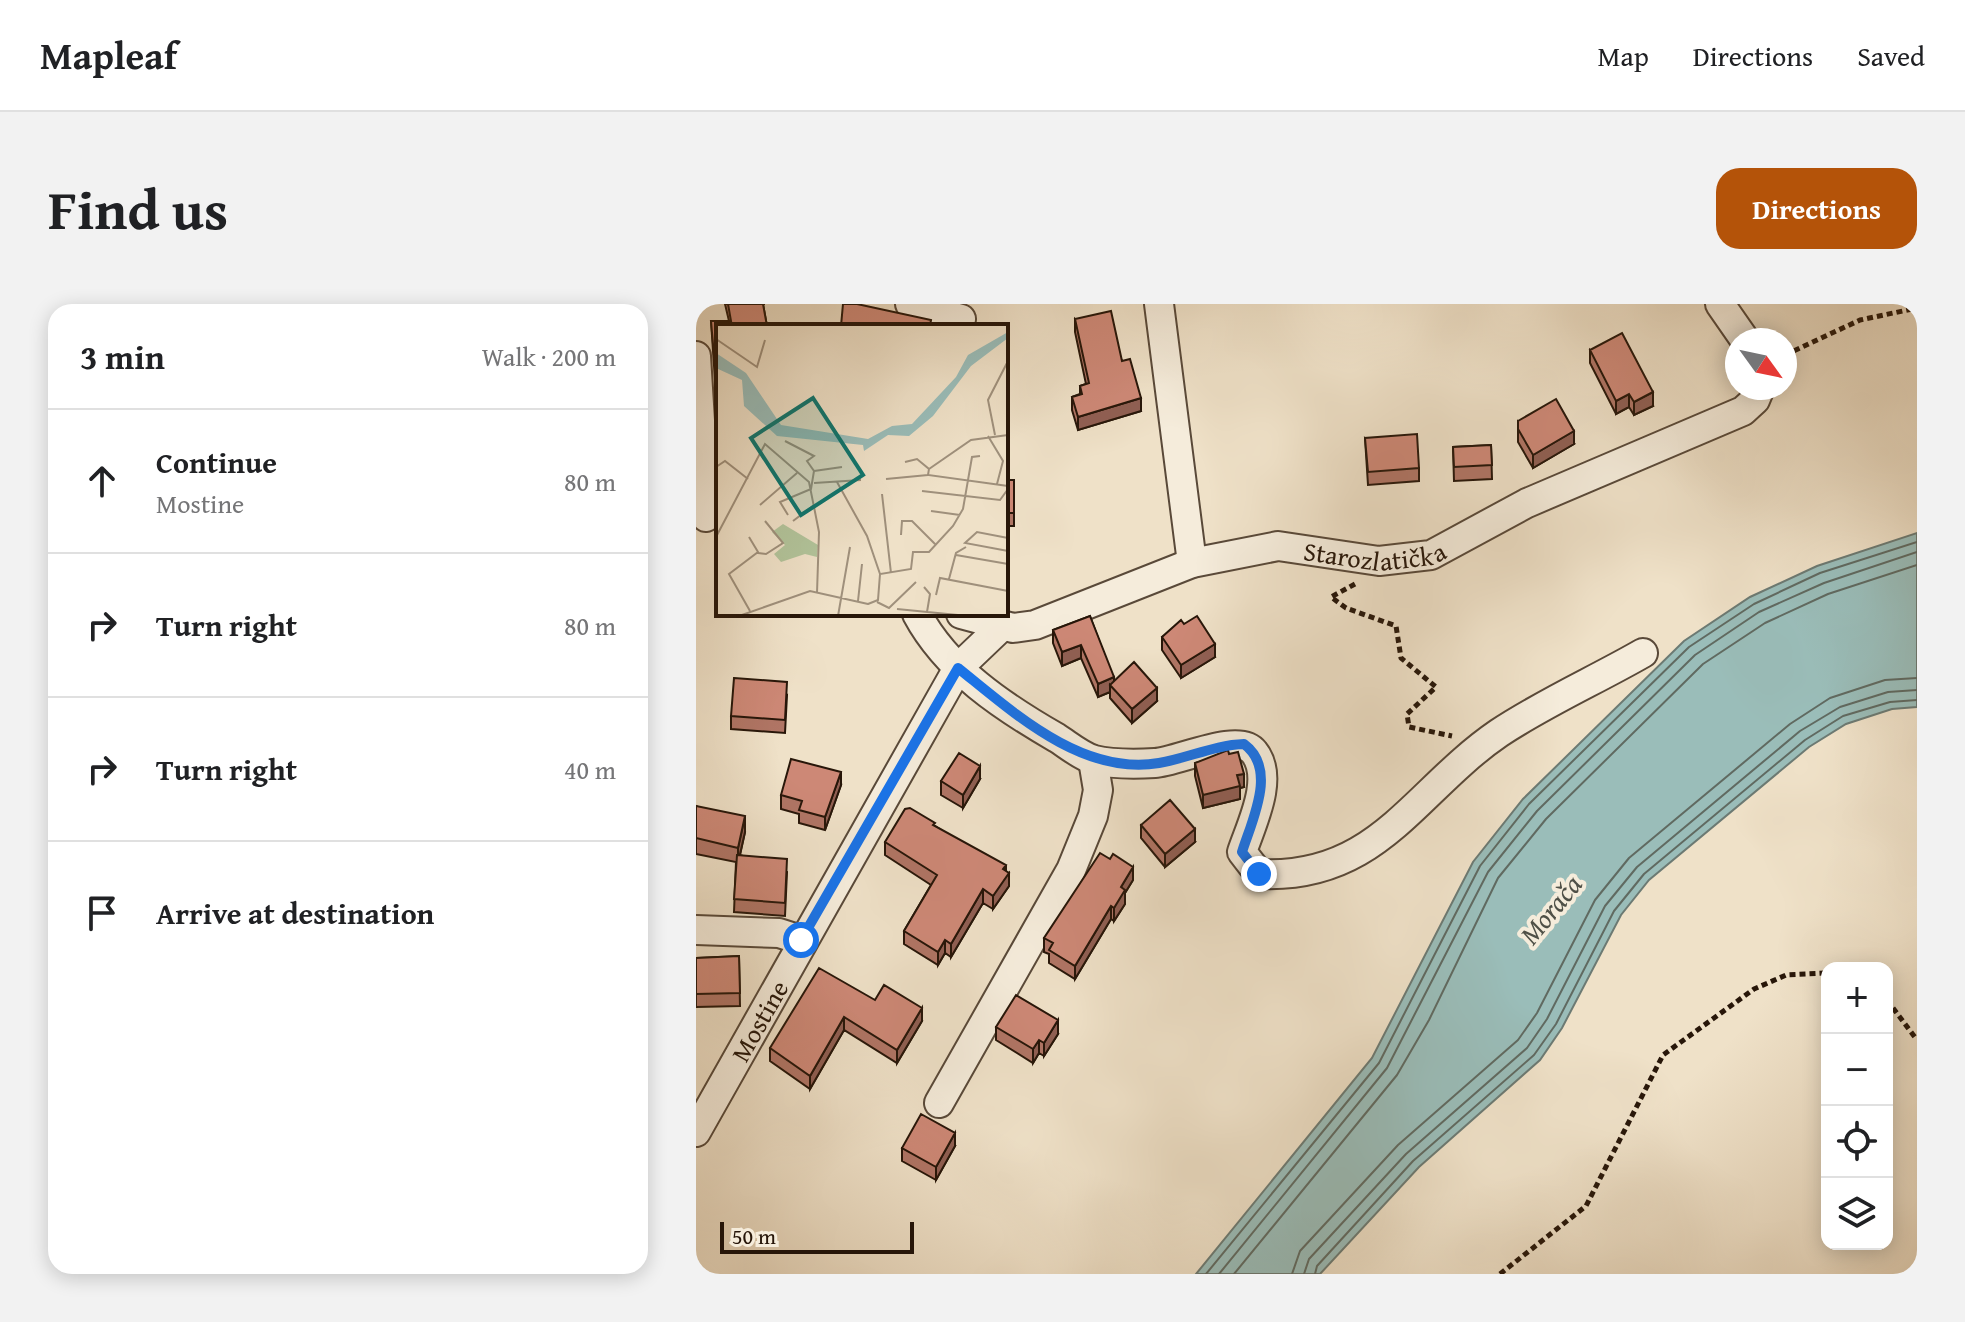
<!DOCTYPE html>
<meta charset="utf-8">
<style>
:root{--surface:#fff;--page:#f2f2f2;--text:#202124;--muted:#757577;--line:#e0e0e0;--accent:#b45309}
body{margin:0;font-family:"Gentium Book Plus",serif;background:var(--page);color:var(--text)}
.controls{position:absolute;right:24px;bottom:24px;display:grid;overflow:hidden;border-radius:16px;box-shadow:0 4px 20px #0003}
.controls button{width:72px;height:72px;display:grid;place-items:center;padding:0;border:0;border-bottom:2px solid var(--line);background:var(--surface);color:var(--text);font:40px sans-serif}
.compass{position:absolute;left:1029px;top:24px;width:72px;height:72px;border-radius:50%;background:var(--surface);box-shadow:0 4px 20px #0003;rotate:123deg}
.scale{position:absolute;left:24px;bottom:20px;width:194px;box-sizing:border-box;padding-left:8px;border:4px solid #271609;border-top:0;font-size:22px;line-height:28px;white-space:nowrap;color:#271609;-webkit-text-stroke:6px #f5ecdb;paint-order:stroke}
.stop{position:absolute;width:24px;height:24px;margin:-18px;border:6px solid #1a73e8;border-radius:50%;background:#fff}
.stop.end{background:#1a73e8;border-color:#fff;box-shadow:0 2px 8px #0008}
.list{margin:0;padding:0;list-style:none}
h2{display:flex;justify-content:space-between;align-items:center;height:104px;margin:0;padding:0 32px;font-size:34px}
h2 small{font-size:26px;font-weight:400;color:var(--muted)}
.list li{display:grid;grid-template-columns:52px 1fr auto;gap:24px;align-items:center;box-sizing:border-box;height:144px;padding:0 32px;border-top:2px solid var(--line)}
.list b{display:block;font-size:30px;white-space:nowrap}
.list p{margin:0;font-size:26px;white-space:nowrap;color:var(--muted)}
.list em{font-size:26px;font-style:normal;color:var(--muted)}
.icon{flex:none;width:44px;height:44px;fill:none;stroke:currentColor;stroke-width:2;stroke-linecap:round;stroke-linejoin:round}
.map{position:relative;flex:none;width:1221px;height:970px;overflow:hidden;border-radius:24px}
header{display:flex;align-items:center;gap:48px;box-sizing:border-box;height:112px;padding:0 40px;background:var(--surface);border-bottom:2px solid var(--line)}
header strong{font-size:38px}
nav{display:flex;gap:44px;margin-inline-start:auto;font-size:28px}
.intro{display:flex;align-items:center;justify-content:space-between;box-sizing:border-box;height:192px;padding:0 48px}
h1{margin:0;font-size:56px}
.button{padding:20px 36px;border-radius:24px;background:var(--accent);color:#fff;font-size:28px;font-weight:700}
main{display:flex;gap:48px;padding:0 48px}
aside{flex:1;background:var(--surface);border-radius:24px;box-shadow:0 4px 20px #0003}
.map>svg:first-child{display:block}
.water{fill:#9abdb9;stroke:#6c7a73;stroke-width:2}
.lines{fill:none;stroke-linecap:round;stroke-linejoin:round}
.shore{stroke:#606a61;stroke-width:2}
.street-casing{stroke:#594939;stroke-width:32}
.path{stroke:#271609;stroke-width:5;stroke-dasharray:6 4;stroke-linecap:butt}
.street{stroke:#f5ecdb;stroke-width:28}
.wall{fill:#b07565;stroke:#271609;stroke-width:2}
.shaded-wall{fill:#905f53;stroke:#271609;stroke-width:2}
.building{fill:#cd8876;stroke:#271609;stroke-width:2}
.route{stroke:#1a73e8;stroke-width:10}
.labels{text-anchor:middle;dominant-baseline:central;stroke-width:8;stroke-linejoin:round;paint-order:stroke}
.street-label{font-size:26px;fill:#271609;stroke:#f5ecdb}
.water-label{font-size:28px;font-style:italic;fill:#4f5047;stroke:#f5ecdb}
.inset-road{fill:none;stroke:#9f907c;stroke-width:2}
.view{fill:#0f766e;fill-opacity:0.15;stroke:#0f766e;stroke-width:4}
.inset-edge{fill:none;stroke:#271609;stroke-width:4}
</style>
<header>
<strong>Mapleaf</strong>
<nav><a>Map</a><a>Directions</a><a>Saved</a></nav>
</header>
<div class="intro"><h1>Find us</h1><a class="button">Directions</a></div>
<main>
<aside>
<h2>3 min<small>Walk · 200 m</small></h2>
<ul class="list">
<li><svg class="icon" aria-label="ahead" viewBox="0 0 24 24"><path d="M12 20V5M6 11l6-6 6 6"/></svg><div><b>Continue</b><p>Mostine</p></div><em>80 m</em></li>
<li><svg class="icon" aria-label="right" viewBox="0 0 24 24"><path d="M7 20v-9h11M14 6l5 5-5 5"/></svg><div><b>Turn right</b></div><em>80 m</em></li>
<li><svg class="icon" aria-label="right" viewBox="0 0 24 24"><path d="M7 20v-9h11M14 6l5 5-5 5"/></svg><div><b>Turn right</b></div><em>40 m</em></li>
<li><svg class="icon" aria-label="arrive" viewBox="0 0 24 24"><path d="M6 21V4h12l-3 4 3 4H6"/></svg><div><b>Arrive at destination</b></div></li>
</ul>
</aside>
<div class="map">
<svg width="1221" height="970" viewBox="0 0 1221 970">
<rect width="100%" height="100%" fill="#efe1c8"/>
<filter id="stains"><feTurbulence type="fractalNoise" baseFrequency=".0025" numOctaves="4"/><feColorMatrix values="0 0 0 0 .2 0 0 0 0 .09 0 0 0 0 .02 0 0 0 .5 -.17"/></filter>
<radialGradient id="worn" r=".72"><stop offset=".6" stop-color="#630" stop-opacity="0"/><stop offset="1" stop-color="#630" stop-opacity=".3"/></radialGradient>
<path class="water" d="M1221,229v174l-25,2 -46,15 -37,23 -160,133 -28,35 -59,113 -22,32 -121,107 -99,107h-124l176,-216 101,-196 50,-63 161,-158 66,-44 67,-31z"/>
<g class="lines">
<path class="shore" d="M510,970l173,-211 101,-197 49,-62 160,-157 65,-43 66,-31 97,-31
M523,970l168,-206 101,-196 49,-61 158,-156 64,-43 65,-29 93,-31
M538,970l163,-199 32,-55 69,-142 48,-59 157,-155 62,-41 63,-29 89,-29
M596,970l8,-23 98,-106 120,-105 19,-27 58,-113 34,-42 161,-134 40,-26 55,-18 32,-2
M608,970l5,-15 97,-105 121,-106 20,-29 58,-113 32,-39 163,-136 40,-24 48,-15 29,-2
M619,970l2,-8 96,-105 121,-106 22,-31 58,-113 30,-37 161,-134 38,-24 47,-14 27,-2"/>
<g class="street-casing">
<g id="street">
<path d="M214,0l51,15"/>
<path d="M463,0l33,259"/>
<path d="M1024,0l25,36"/>
<path d="M0,52l10,161"/>
<path d="M221,310c30,56 86,93 140,124 11,7 24,18 37,22 17,4 43,4 61,3 22,-1 84,-31 99,-11 21,26 -3,73 -12,100l17,22c119,6 155,-83 240,-141 45,-30 97,-53 144,-80"/>
<path id="s1" d="M265,310l52,14 22,-3 157,-62 86,-17 101,15 52,-6 96,-52 216,-92 12,-11 5,-12"/>
<path d="M0,626l83,3 22,7"/>
<path d="M243,799l132,-233 22,-54 5,-26 -5,-30"/>
<path id="s2" d="M0,828l262,-464 43,-41"/>
</g>
</g>
<path class="path" d="M1089,51l75,-35 57,-12
M659,280l-24,13 15,11 50,18 5,32 35,29 -29,27 2,13 43,9
M1191,696l30,40
M804,970l86,-68 77,-151 91,-66 32,-14 41,-2"/>
<use href="#street" class="street"/>
</g>
<path class="wall" d="M29,0h40h-2l4,22h-49v54h-3l-4,-59h18z
M379,15l47,42 19,50 -63,19 -6,-20v-13l8,-3v-8l6,-2 -11,-52z
M894,46l63,56 -19,9 -5,-8 -13,7 -26,-51z
M822,117l56,23 -41,24 -15,-26z
M669,134l54,30v13l-51,4z
M795,141l1,34 -38,2 -1,-34z
M310,176h8v46h-8z
M394,312l24,65 43,20 -25,22 -22,-25v-6l-12,5 -17,-39 -19,8 -9,-23v-13z
M488,320l31,33 -34,21 -19,-28v-13z
M91,391l-2,38 -54,-4v-13z
M533,450l15,33 -4,1v11l-37,9 -8,-32v-13z
M284,475l-17,29 -22,-13v-14z
M145,481l-16,45 -26,-7v-9l-18,-5v-14z
M0,502l49,26 -5,23 47,17 -2,44 -51,-4 2,-50 -40,-8z
M445,521l54,17 -30,25 -24,-29z
M239,522l71,45 3,15 -16,23 -10,-6 -32,54 -6,-4 -7,12 -34,-21v-13l27,-46 -46,-30v-13z
M437,576l-8,13v11l-11,17 -3,-2 -36,60 -26,-16v-9l-5,-2v-14z
M43,652l1,50 -44,1v-49z
M179,696l47,21 -25,42 -53,-33 -34,59 -40,-28v-13z
M300,723l62,7 -14,22 -5,-3 -6,10 -37,-23z
M259,842l-19,34 -34,-19v-13z"/>
<path class="shaded-wall" d="M957,88v14l-19,9v-13z
M933,90v13l-13,7v-13z
M445,94v13l-63,19v-13z
M878,127v13l-41,24v-13z
M519,340v13l-34,21v-13z
M385,341v13l-19,8v-14z
M418,373v12l-4,-4v7l-12,5v-13z
M461,384v13l-25,22v-14z
M284,462v13l-17,29v-13z
M145,468v13l-16,45v-13z
M548,470v13l-4,1v11l-37,9v-13l34,-20z
M49,512v16l-7,31v-15z
M499,525v13l-30,25v-13z
M310,561v11l3,-3v13l-16,23v-13z
M437,563v13l-8,13v11l-11,17v-13l7,-21z
M287,585v14l-32,54v-13z
M415,602v13l-36,60v-13z
M249,636v13l-7,12v-13z
M226,704v13l-25,42v-13z
M148,713v13l-34,59v-13z
M362,716v14l-14,22v-13z
M343,736v13l-6,10v-14z
M259,829v13l-19,34v-13z"/>
<path class="building" d="M32,0h35l4,22h-49v41h-3l-4,-46h20z
M147,0h14l74,16 -1,6h-89z
M415,7l11,50 8,-2 11,39 -63,19 -6,-20 10,-3 -2,-8 9,-3 -14,-64z
M926,29l31,59 -19,10 -5,-8 -13,7 -26,-51z
M860,95l18,32 -41,24 -15,-26v-8z
M721,130l2,34 -51,4 -3,-34z
M795,141l1,20 -38,2 -1,-20z
M310,176h8v33h-8z
M394,312l24,61 -16,7 -17,-39 -19,7 -9,-22z
M501,312l18,28 -34,21 -19,-28 19,-17 3,4z
M438,358l23,26 -25,21 -22,-24z
M38,374l53,4 -2,38 -54,-4z
M532,446l1,4 9,-2 6,22 -7,1 3,11 -37,9 -8,-32z
M263,449l21,13 -17,29 -22,-14z
M95,455l50,13 -16,45 -26,-7 3,-9 -21,-6z
M474,496l25,29 -30,25 -24,-29z
M0,502l49,10 -7,32 -42,-10z
M214,504l25,15 -2,2 73,40 -3,4 6,4 -16,23 -10,-7 -32,55 -6,-4 -7,12 -34,-21 33,-56 -52,-33 20,-33z
M404,549l10,6 3,-5 20,13 -12,20 4,3 -11,18 -3,-2 -36,60 -26,-16 4,-7 -9,-5z
M41,551l50,4 -2,44 -51,-4z
M43,652l1,37 -44,1v-36z
M123,664l56,32 9,-15 38,23 -25,42 -53,-33 -34,59 -40,-28z
M320,691l42,25 -14,23 -5,-3 -6,9 -37,-22z
M225,810l34,19 -19,34 -34,-19z"/>
<g class="lines">
<path class="route" d="M105,636l157,-272c56,45 124,108 201,95 29,-5 56,-18 85,-19 34,25 8,76 -2,108l17,22"/>
</g>
<g class="labels">
<g class="street-label">
<text stroke="none"><textPath href="#s1" startOffset="430">Starozlatička</textPath></text>
<text stroke="none"><textPath href="#s2" startOffset="128">Mostine</textPath></text>
</g>
<g class="water-label">
<text transform="translate(854 605) rotate(-51)">Morača</text>
</g>
</g>
<g transform="translate(20 20)">
<rect width="292" height="292" fill="#efe1c8"/>
<path d="M67,200l35,21 -1,12 -12,-3 -24,8 -7,-8 11,-9 -13,-13z" fill="#b2c49b"/>
<path d="M292,8v6l-37,28 -38,50 -24,20 -21,-1 -24,16 -1,-6 -86,-9 -33,-30 -2,-26 -26,-12v-15l30,20 35,52 87,14 24,-13 20,-2 44,-47 12,-22z" fill="#9abdb9"/>
<path class="inset-road" d="M0,15l41,28 8,-27M279,111l-7,-35 20,-39M272,112l15,25 -6,23M69,117l29,15 -7,5 7,10 -3,18 -31,13 8,13M189,138l12,-3 12,10 -1,6 80,11M0,143l9,-6 23,18M213,145l42,-29 37,-5M98,147l28,-4M170,155l42,-4M121,158l30,54 13,38M98,159l47,-3M206,167l78,9 8,-11M166,170l9,79M44,181l37,-32M215,187l29,4M77,197l21,-16M185,211l1,-14h10l24,24M0,213l49,-93 44,38 10,50 -2,61M33,213l9,15 -29,22 21,37M292,214l-31,-6 -12,11 43,8M42,229l8,1 17,-11 -18,-22M240,231l52,9M233,255l7,-26 10,-6M208,263l6,7 -3,18M220,271l4,-17 68,13M142,277l4,-37M161,278l12,6 27,-26M152,280l10,-4 2,-26 31,-5 2,-17h16l24,-26 10,-17 9,-52 8,-1M181,285l71,7M23,292l71,-25 58,13M122,292l12,-69"/>
<path class="view" d="M97,74l50,77 -62,40 -50,-77z"/>
<rect width="292" height="292" class="inset-edge"/>
</g>
<rect width="100%" height="100%" filter="url(#stains)"/>
<rect width="100%" height="100%" fill="url(#worn)"/>
</svg>
<div class="controls">
<button>+</button>
<button>−</button>
<button><svg class="icon" aria-label="locate" viewBox="0 0 24 24"><circle cx="12" cy="12" r="6"/><path d="M12 2v4M12 18v4M2 12h4M18 12h4"/></svg></button>
<button><svg class="icon" aria-label="layers" viewBox="0 0 24 24"><path d="M12 4l9 5-9 5-9-5zM3 14l9 5 9-5"/></svg></button>
</div>
<svg class="compass" viewBox="-18 -18 36 36"><path d="M0-13l5 13h-10z" fill="#e53935"/><path d="M0 13l5-13h-10z" fill="#757577"/></svg>
<div class="scale">50 m</div>
<div class="stop" style="left:105px;top:636px"></div>
<div class="stop end" style="left:563px;top:570px"></div>
</div>
</main>
